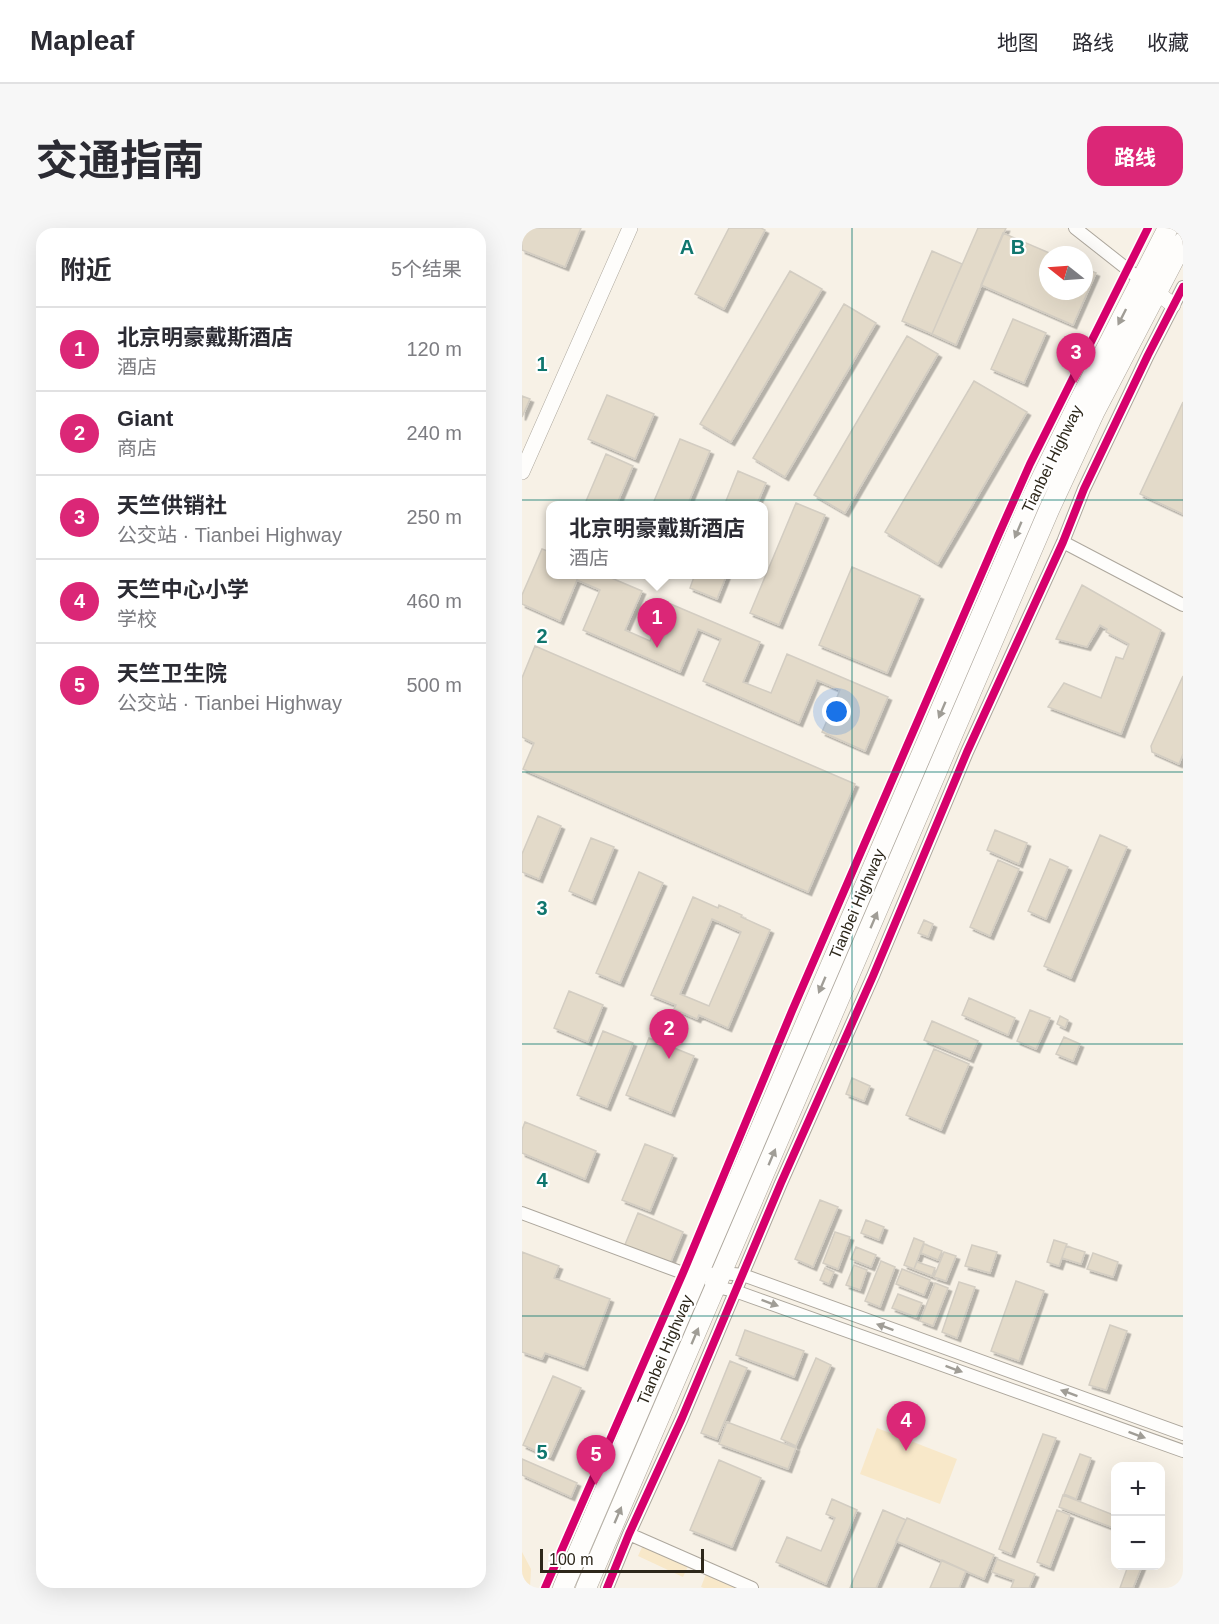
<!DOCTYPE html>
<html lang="zh">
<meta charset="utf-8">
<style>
:root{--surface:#fff;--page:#f7f7f7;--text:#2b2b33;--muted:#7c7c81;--line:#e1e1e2;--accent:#db2777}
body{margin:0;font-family:Helvetica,"Noto Sans SC",sans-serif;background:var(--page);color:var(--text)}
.controls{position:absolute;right:18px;bottom:18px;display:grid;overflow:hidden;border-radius:12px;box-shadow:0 6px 24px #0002}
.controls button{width:54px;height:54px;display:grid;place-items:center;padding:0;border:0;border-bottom:2px solid var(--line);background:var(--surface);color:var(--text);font:30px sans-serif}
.compass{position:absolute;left:517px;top:18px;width:54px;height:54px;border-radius:50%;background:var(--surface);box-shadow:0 6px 24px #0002;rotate:287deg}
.scale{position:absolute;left:18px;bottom:15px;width:164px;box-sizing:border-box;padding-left:6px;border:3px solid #2d271a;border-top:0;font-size:16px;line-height:21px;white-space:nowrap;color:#2d271a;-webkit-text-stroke:4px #fff;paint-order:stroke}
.you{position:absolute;left:315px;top:484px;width:21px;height:21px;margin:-15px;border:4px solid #fff;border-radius:50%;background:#1a73e8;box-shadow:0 0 0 9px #1a73e833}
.badge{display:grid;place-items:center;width:39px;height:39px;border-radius:50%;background:var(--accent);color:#fff;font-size:20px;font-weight:700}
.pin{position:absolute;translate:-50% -50px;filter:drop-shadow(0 2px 3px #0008)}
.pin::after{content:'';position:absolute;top:32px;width:21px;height:18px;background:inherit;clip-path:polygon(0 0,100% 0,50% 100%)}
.popup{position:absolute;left:24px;top:273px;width:222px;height:78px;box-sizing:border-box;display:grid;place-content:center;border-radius:12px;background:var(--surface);filter:drop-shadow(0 2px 4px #0005);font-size:20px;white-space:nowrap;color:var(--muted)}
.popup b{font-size:22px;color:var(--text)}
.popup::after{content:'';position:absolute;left:50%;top:100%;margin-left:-12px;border:12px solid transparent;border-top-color:var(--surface)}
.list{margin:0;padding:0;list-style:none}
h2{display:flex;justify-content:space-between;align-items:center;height:78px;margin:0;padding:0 24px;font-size:26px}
h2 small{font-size:20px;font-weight:400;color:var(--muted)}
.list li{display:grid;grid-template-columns:39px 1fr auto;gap:18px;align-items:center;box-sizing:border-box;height:84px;padding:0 24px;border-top:2px solid var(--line)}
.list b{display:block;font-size:22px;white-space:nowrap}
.list p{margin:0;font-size:20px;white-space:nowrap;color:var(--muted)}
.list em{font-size:20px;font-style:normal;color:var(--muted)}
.map{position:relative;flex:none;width:661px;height:1360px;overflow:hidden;border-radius:18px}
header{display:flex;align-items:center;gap:36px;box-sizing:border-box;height:84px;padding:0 30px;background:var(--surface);border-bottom:2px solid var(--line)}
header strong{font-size:28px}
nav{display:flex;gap:33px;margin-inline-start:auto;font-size:21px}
.intro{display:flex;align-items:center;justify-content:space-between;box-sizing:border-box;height:144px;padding:0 36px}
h1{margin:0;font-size:42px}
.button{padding:15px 27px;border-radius:18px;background:var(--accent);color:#fff;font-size:21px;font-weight:700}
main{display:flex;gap:36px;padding:0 36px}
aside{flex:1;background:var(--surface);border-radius:18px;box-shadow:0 6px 24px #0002}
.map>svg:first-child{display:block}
.green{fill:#f8e8c9}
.building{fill:#e3dac9;stroke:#d3cdc2;stroke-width:1.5;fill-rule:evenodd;filter:url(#shadow)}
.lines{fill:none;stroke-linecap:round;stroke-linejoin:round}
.minor-casing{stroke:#ada79d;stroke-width:14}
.tertiary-casing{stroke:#ada79d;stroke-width:16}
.primary-casing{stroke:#ada79d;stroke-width:21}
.minor{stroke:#fefdfb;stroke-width:12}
.tertiary{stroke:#fefdfb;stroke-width:15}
.primary{stroke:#fefdfb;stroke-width:20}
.cycleway-casing{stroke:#fff;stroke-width:11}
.cycleway{stroke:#d6006c;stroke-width:8}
.oneway{fill:#a09d96}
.grid{fill:none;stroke:#0f766e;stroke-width:1.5;stroke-opacity:0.55}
.labels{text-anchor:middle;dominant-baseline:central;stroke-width:4.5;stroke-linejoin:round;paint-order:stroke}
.street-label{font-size:16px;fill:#2d271a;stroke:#fff}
.grid-label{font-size:20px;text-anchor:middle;font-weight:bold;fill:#0f766e;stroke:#fff;stroke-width:4.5;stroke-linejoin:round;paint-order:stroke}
</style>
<header>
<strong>Mapleaf</strong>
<nav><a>地图</a><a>路线</a><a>收藏</a></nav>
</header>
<div class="intro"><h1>交通指南</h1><a class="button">路线</a></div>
<main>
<aside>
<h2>附近<small>5个结果</small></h2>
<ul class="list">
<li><span class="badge">1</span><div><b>北京明豪戴斯酒店</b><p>酒店</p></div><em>120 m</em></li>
<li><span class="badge">2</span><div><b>Giant</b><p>商店</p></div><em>240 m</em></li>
<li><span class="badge">3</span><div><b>天竺供销社</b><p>公交站 · Tianbei Highway</p></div><em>250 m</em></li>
<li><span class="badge">4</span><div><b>天竺中心小学</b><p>学校</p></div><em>460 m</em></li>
<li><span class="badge">5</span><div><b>天竺卫生院</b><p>公交站 · Tianbei Highway</p></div><em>500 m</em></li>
</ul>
</aside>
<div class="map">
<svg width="661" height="1360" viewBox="0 0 661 1360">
<defs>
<filter id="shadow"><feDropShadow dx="3.5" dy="3.5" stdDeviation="0" flood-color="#0004"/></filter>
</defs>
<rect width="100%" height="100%" fill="#f7f1e6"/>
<path class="green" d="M355,1200l80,31 -17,45 -80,-30z
M122,1315l45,21 -6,13 -45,-21z
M0,1324l9,17 -1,19h-8z
M184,1346l38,14h-40l-3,-1z"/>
<path class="building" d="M0,0h59l-16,39 -43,-17z
M207,0h32l4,2 -41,79 -29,-15z
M456,0h28l-50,117 -24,-11z
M481,5l51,22h-6v36h36v-23l12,5 -23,52 -92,-40z
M410,23l30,13 -30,70 -30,-13z
M268,43l32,18 -91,153 -31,-18z
M322,76l32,19 -91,154 -32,-19z
M491,91l33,14 -22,50 -33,-14z
M385,108l31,18 -93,159 -31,-18z
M452,153l53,31 -89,152 -53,-32z
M85,167l47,19 -19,45 -47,-20z
M0,168l8,3 -8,18z
M661,174v112l-43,-20z
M158,211l30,12 -23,55h-35z
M84,226l27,12 -17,40h-32z
M216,243l28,12 -10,23h-32z
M274,275l29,12 -46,110 -29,-12z
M20,321l8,3v22h52l40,17 -17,39 25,11 16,-39 94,40 -17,40 28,11 16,-39 101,43 -23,54 -43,-19 18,-42 -23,-10 -18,43 -96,-42 18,-42 -23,-10 -18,43 -97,-42 17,-40 -23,-10 -17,41 -38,-17v-9z
M330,339l68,29 -33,77 -68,-28z
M173,346h32l-10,25 -27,-11z
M560,357l79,45 -40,104 -73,-27 16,-24 37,15 15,-41 7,2 6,-15 -23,-12 1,-3 -7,-4 -13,22 -31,-8z
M13,418l320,138 -47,108 -285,-123 11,-26 -12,-6v-59z
M661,448v78l-4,10 -27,-12 -1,-6z
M16,588l23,10 -22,53 -17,-7v-18z
M473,602l32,13 -8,21 -32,-14z
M578,607l27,12 -56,131 -27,-12z
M69,610l23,9 -22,54 -23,-10z
M528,631l18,8 -22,52 -18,-8z
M476,632l21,9 -29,67 -20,-9z
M117,644l24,11 -43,100 -24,-10z
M171,669l25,11 1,-3 23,10 -1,2 29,13 -42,98 -29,-13 -2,4 -23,-10 2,-4 -25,-10zM190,691l29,13 -32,74 -29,-12z
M402,692l9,4 -5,13 -10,-4z
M47,763l34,14 -15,37 -34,-14z
M447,770l46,20 -7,17 -46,-20z
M508,782l20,8 -14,31 -19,-8z
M538,788l8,4 -3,8 -8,-4z
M410,793l46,20 -8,18 -46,-19z
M81,803l30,12 -26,64 -30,-12z
M542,809l16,7 -7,17 -17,-7z
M127,810l45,18 -23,57 -45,-18z
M412,821l35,15 -28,66 -35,-15z
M330,850l18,8 -6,15 -18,-7z
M3,894l71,29 -11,28 -63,-26v-23z
M123,916l28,11 -23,56 -28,-11z
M298,972l18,7 -25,60 -18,-8z
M116,985l45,19 -14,34 -45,-19z
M344,992l18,7 -5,13 -18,-7z
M313,1004l15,5 -12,32 -15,-6z
M392,1010l10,4 -10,27 -10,-4z
M532,1012l13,4 -8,22 -12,-4z
M402,1016l18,7 -4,9 -17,-7z
M450,1017l25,7 -7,21 -25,-7z
M544,1018l19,6 -4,12 -19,-6z
M334,1019l20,8 -5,12 -20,-8z
M0,1024l37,14 -5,12 56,21 -26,68 -39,-14 -3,6 -20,-7z
M422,1024l12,4 -10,25 -12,-4z
M571,1025l25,9 -5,15 -26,-8z
M359,1033l14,6 -15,40 -15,-6z
M395,1034l18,6 -3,8 -18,-7z
M332,1037l13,5 -7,20 -14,-5z
M303,1040l9,4 -5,12 -9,-4z
M380,1041l28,11 -6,15 -28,-11z
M494,1053l28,10 -25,70 -28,-10z
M437,1054l16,5 -18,51 -15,-6z
M413,1055l13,5 -15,38 -13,-5z
M376,1066l24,9 -6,14 -24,-9z
M588,1097l17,6 -21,59 -17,-5z
M223,1102l59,21 -10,26 -58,-22z
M294,1130l15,7 -35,81 -15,-7z
M208,1133l17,7 -30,71 -16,-6z
M31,1148l28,12 -31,69 -27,-12z
M205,1194l69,26 -8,21 -69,-25z
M521,1206l13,4 -45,116 -12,-5z
M558,1226l11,4 -15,41 -12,-5z
M0,1231l55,24 -6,14 -49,-22z
M197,1232l42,18 -29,69 -42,-17z
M541,1267l53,21v13l-57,-22z
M310,1271l25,11 -31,74 -50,-22 11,-25 34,14 14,-33 -9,-4z
M361,1282l23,10 -30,68h-26z
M535,1282l13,5 -20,52 -13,-5z
M385,1290l87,37 -10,24 -88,-38z
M475,1331l38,15 -6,14h-18l3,-8 -22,-8z
M420,1332l24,11 -7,17h-29z
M606,1338h14l-9,22h-13z"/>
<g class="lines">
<g class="minor-casing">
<path id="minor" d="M553,0l66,52
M541,314l120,63
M0,985l161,60 14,2 26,-2 20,2 440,159
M189,1055l5,4 19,4 448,160
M107,1306l123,54
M85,1360l22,-54 53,-116 99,-235 92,-207 94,-224 96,-210 21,-53 64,-134 35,-68"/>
</g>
<g class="tertiary-casing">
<path id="tertiary" d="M628,59l23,18
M0,244l108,-244"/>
</g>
<g class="primary-casing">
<path id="primary" d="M41,1360l467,-1086 48,-98 90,-176
M64,1360l463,-1078 45,-97 89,-171"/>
</g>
<use href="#minor" class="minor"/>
<use href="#tertiary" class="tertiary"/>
<use href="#primary" class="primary"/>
<g class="cycleway-casing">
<path id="cycleway" d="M23,1360l138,-315 109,-262 206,-475 32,-72 118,-236
M85,1360l22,-54 53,-116 99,-235 92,-207 94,-224 96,-210 21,-53 64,-134 35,-68"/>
</g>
<use href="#cycleway" class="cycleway"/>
</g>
<defs><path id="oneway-solid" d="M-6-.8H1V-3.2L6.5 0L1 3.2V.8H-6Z" transform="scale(1.5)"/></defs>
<g class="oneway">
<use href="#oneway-solid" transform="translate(600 89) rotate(117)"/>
<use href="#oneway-solid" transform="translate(496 302) rotate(113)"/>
<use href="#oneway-solid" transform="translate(420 482) rotate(113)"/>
<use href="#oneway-solid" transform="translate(352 692) rotate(-67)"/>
<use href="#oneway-solid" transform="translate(300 757) rotate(113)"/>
<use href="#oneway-solid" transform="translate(250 929) rotate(-67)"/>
<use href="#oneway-solid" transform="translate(248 1075) rotate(20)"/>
<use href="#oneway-solid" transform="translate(363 1099) rotate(-160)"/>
<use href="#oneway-solid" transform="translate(173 1108) rotate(-67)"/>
<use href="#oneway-solid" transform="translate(432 1141) rotate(20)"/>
<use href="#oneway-solid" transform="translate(547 1165) rotate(-160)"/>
<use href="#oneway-solid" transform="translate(615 1207) rotate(20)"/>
<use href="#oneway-solid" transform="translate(96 1287) rotate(-67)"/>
</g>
<path class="grid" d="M330,0v1360M0,272h661M0,544h661M0,816h661M0,1088h661"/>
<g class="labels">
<g class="street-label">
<text transform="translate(530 231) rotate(-64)">Tianbei Highway</text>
<text transform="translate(335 676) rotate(-67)">Tianbei Highway</text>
<text transform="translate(143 1122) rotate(-67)">Tianbei Highway</text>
</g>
</g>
<g class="grid-label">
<text x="165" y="26">A</text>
<text x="496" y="26">B</text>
<text x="20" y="143">1</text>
<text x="20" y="415">2</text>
<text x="20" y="687">3</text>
<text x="20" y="959">4</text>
<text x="20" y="1231">5</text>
</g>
</svg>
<div class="controls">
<button>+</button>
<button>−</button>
</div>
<svg class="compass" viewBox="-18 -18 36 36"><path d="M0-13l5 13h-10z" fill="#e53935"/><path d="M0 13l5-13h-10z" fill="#7c7c81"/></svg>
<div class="scale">100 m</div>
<div class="you"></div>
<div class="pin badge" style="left:135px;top:420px">1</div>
<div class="popup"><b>北京明豪戴斯酒店</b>酒店</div>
<div class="pin badge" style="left:147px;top:831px">2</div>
<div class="pin badge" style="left:554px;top:155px">3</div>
<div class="pin badge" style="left:384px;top:1223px">4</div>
<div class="pin badge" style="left:74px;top:1257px">5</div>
</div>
</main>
